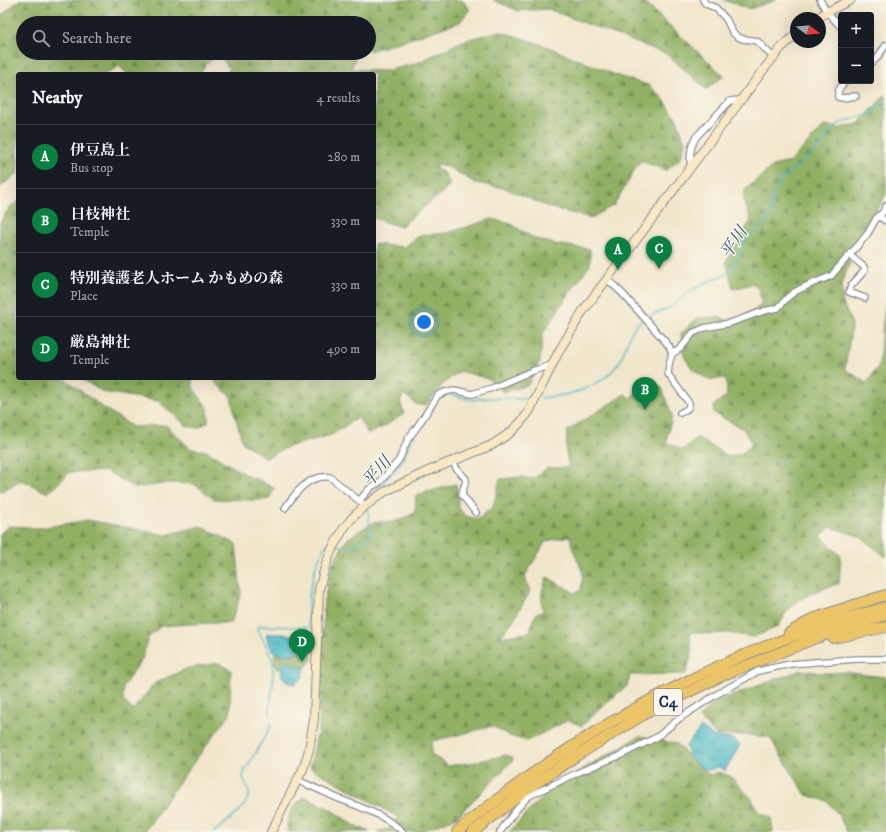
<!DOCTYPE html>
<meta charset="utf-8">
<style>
:root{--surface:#171b24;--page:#20242c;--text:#f1f3f6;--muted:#9ea1a6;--line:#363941;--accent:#0b8043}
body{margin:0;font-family:"IM FELL DW Pica","Noto Serif JP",serif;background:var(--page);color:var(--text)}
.controls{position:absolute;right:12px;top:12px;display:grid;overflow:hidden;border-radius:4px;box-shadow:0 4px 16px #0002}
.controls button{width:36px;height:36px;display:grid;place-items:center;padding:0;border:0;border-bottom:1px solid var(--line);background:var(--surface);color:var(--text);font:20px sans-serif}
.compass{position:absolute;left:790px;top:12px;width:36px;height:36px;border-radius:50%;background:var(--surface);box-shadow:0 4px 16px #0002;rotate:106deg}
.you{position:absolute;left:424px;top:322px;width:14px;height:14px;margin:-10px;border:3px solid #fff;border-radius:50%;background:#1a73e8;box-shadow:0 0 0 6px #1a73e833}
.badge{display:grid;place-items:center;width:26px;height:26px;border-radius:50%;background:var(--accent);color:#fff;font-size:13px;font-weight:700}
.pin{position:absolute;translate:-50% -33px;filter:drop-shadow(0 1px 2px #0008)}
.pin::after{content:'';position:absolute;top:21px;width:14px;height:12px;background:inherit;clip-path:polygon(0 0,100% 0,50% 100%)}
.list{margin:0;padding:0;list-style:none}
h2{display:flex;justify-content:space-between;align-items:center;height:52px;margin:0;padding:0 16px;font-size:17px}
h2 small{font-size:13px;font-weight:400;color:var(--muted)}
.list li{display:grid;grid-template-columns:26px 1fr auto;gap:12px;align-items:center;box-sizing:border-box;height:64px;padding:0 16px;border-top:1px solid var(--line)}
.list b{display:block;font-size:15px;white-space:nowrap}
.list p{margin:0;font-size:13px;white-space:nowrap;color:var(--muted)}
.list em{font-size:13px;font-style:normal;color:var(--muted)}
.icon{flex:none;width:22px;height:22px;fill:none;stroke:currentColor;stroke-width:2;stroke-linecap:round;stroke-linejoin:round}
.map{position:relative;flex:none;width:886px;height:832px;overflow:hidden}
.search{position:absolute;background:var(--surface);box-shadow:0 4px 16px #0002;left:16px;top:16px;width:360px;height:44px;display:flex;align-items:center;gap:10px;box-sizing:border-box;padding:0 14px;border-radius:22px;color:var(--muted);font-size:15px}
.panel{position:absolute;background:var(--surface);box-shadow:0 4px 16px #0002;left:16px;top:72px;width:360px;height:308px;border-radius:4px}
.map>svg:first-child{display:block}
.forest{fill:url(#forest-firs);stroke:#567060;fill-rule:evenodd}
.water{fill:url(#water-ripples);stroke:#337492}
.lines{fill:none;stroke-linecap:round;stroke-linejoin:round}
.stream{stroke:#4bb8c5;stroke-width:1.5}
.street-casing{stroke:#868a94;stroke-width:8}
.secondary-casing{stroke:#868a94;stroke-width:10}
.highway-casing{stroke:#868a94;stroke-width:12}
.street{stroke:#fff;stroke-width:5.5}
.secondary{stroke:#f8e8c3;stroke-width:8}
.highway{stroke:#edc569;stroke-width:10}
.labels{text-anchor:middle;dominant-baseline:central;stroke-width:3;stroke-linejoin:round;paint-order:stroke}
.shield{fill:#fbf7ec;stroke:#5e6b89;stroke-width:1}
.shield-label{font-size:15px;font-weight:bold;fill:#1b2f5e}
.water-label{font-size:17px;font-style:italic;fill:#29587d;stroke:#fbf7ec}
</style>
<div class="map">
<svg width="886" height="832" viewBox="0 0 886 832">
<defs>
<pattern id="forest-firs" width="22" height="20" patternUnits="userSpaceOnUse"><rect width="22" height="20" fill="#91b063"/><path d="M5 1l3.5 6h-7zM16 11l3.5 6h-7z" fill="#769055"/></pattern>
<pattern id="water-ripples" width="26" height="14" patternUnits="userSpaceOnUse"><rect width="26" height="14" fill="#4bb8c5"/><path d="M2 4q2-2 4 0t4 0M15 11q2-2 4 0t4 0" fill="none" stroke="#3e96a3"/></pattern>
</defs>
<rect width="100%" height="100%" fill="#fbf7ec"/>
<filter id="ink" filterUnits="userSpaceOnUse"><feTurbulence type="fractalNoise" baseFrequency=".025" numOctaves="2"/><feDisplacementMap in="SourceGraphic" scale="8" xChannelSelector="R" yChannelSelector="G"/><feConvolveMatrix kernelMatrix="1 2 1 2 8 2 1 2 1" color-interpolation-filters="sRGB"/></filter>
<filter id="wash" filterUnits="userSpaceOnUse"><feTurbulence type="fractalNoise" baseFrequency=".012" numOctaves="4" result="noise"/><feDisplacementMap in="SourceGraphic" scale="16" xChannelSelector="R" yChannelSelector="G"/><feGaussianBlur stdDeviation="0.9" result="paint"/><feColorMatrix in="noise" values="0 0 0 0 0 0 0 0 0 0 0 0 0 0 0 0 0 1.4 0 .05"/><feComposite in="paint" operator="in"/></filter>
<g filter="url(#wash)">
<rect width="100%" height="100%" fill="#f1e6cb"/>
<path class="forest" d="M19,0h443l8,9 -10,13 -51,17 -40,12v-28h-346v30h338l-4,1 -6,15 33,2 31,-7 48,-23 36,-10 39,12 83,34 27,8 14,12 15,22 8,23 -4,16 -15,12 -26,-9 -26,44 -23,13 -41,-10 -22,-10 -24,-10 -29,-5 -23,-14 -13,-5 -4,3 10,7 5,10 -6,7 -44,36 -26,-9v-144h-147l2,-6 -10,-13 -13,9 -6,10h-73l-8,-8 -14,8h-87v99l-18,14v-170z
M493,0h149l82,76 -18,13 -40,-35 -118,-45 -30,2z
M723,0h53l-26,9z
M886,94v100l-29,52 -16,38 2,19 9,21 -7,45 22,14 12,-18 3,-36 4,-28v256l-25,-20 -30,-10 -10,9 20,20 -2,27 -22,8 -16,8 -15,13 -8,15 -25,10 -26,-4 -17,1 -20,-2 2,20 -6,22 -56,1 -3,11 -18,14 -27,26 -14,-6 -41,21 -15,-4 -20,-11 -34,9 -26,6 -1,13 17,12 27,-4 31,-7 8,4 -58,59 -37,14h-42l11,-3 10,-12c-29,-16 -58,-34 -88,-49l9,-42 5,-126 9,-38 15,-24 26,-16h20l21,-9 1,-18 40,-11 2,14v9l7,9 13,3 15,-12 7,-28 23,-2 10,2 14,-11 22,-1 -3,-14 1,-22 58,-37 5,4 19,-19 13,9 10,28 -6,26 17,8 14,-13 32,20 11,-3 12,-9 -8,-16 -30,-16v-8l13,-9 -1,-18 -17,2 -16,-10 -9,-14 -3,-22 16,-16 22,-1 19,7 24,-20 -4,-16 -6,-4 -19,5 -7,-28 25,-41 -7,-19 1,-11 28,-24 17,-4 34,-36 16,2 18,-4zM570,536l2,11 11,26 -2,17 -6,3 -28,-16c-6,15 -7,20 -4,35h-5l-5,7 -3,12 -5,2 -25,4 14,-18 16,-27 -5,-16 21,-35z
M18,201v177h46l37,28 32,21 33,-2 25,24 15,2 44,26 7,2 17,9 -5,11 -14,1 -41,-1 -20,-15 -26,-1 -33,5 -29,-17 -36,1 -22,21 -26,-13 -22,12v-270l10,-15z
M492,219l19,5 24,15 25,6 30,4v16l-24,33 -23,35 -3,28 -12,24 -25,7 -14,-13 -29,-8 -17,13 -17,21h-9l-13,-11 -4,7 4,13 -24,15 -12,5 -10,-17 -26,18 -45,12 -21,11 -23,-15 -7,-24 -5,-22 -15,-14 -1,-5h159v-134l30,3 17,-12 26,-2z
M80,378h112l1,10 15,20v14l-10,6 -11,-2 -29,-25 -55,-9z
M88,520l78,15 35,-9 35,18 5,50 -10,29h-22l-48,3 -13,12 -6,21 -19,28v13l10,10 22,-27 33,-15 31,-5 12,7 -1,44 -45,60 -41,58h-144v-298l9,-8 31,2z
M277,650l31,1 3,1 1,8 -8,10 -19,-3 -5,2h-2c-4,-7 -6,-12 -1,-19z
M801,670l21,3 25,-1 19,3 20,2v155h-39l-9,-18 -11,-13 -21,-6 -30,-47 -6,-11 -24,-2h-30l-17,-17 15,-16z
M640,736l37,8 13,14 20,17 8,-3 12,4 22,23 6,13 13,5 2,15h-264l36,-38 44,-29z
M305,797l25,12 27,18 14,5h-83c-3,-9 1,-20 7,-27 2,-3 7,-6 10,-8z"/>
<path class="water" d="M266,634h17l28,4 1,10 -3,5 -12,-1 -6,3 -17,-3 -6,-10z
M282,662h6l8,4 9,1 -2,10 -8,7 -7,-1 -6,-6 -1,-11z
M701,727l12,9 21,3 6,6 -15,26 -6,-4 -10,3 -6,-1 -13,-11 -4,-12z"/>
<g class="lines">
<path class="stream" d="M647,317l24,-10 16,-14 20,-11 18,-7 8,-8 13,-27 13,-11 9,-11 6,-25 5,-9 5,-7 29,-24 11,-12 6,-10 8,-7 32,-10 16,-14
M541,398c27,-2 60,-10 77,-34 9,-13 10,-38 26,-45
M438,399l5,-3 5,-2 25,6 7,-2 50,1
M368,499l1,-4 10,-7 23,-27 8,-19 4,-6
M337,546c4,0 9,0 13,0 8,0 15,-7 20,-12l-2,-27
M270,715c-1,-16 5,-32 3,-48 0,-10 -10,-28 -16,-38l1,-2 3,-1 40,1 6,1 1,-1v-12l1,-20 7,-30 9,-19h6
M214,832c9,-6 34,-26 35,-37 1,-6 -4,-12 -6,-17l1,-6 25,-42 2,-6"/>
</g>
</g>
<g filter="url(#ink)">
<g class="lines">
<g class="street-casing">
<path id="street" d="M703,0l3,4 10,4 10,11 7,14 5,4 5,2 10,1 5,2 15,15
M820,0l7,12 14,15
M871,63l5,-4 10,-14
M846,81c-5,5 -9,9 -8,16l5,1 13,-2
M691,167c-2,-11 -1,-20 5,-30l34,-36 11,-1
M878,216l8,5
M850,253l2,4 12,10 1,3 -14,16 -2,6 16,6
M607,279l15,14 26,29 21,24 3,8 9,-6 12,-15 11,-5 26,-5 34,-12 14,-3 10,-11 8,-6 15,-7 20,-8 29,-33 8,-10 8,-14 7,-7 3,-6
M672,354l-3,10 -1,10 21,29c1,6 -4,7 -9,10
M453,460l3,8 10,11c0,6 -4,9 -4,16l14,18
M360,500l4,-5 6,-7 10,-6 19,-22 9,-21 9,-12 21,-32 7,-3 9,-2 18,4 20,-6 40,-17 20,-6
M285,508c11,-16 23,-33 45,-31l32,26
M297,780c14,6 27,12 40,18 23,9 48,17 66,34
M500,832c9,-13 18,-26 29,-36l50,-24 40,-16 38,-19 23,-19 34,-22 44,-25 32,-7 25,-2 43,-3h28"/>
</g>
<g class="secondary-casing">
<path id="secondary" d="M817,18l10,-6 24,-12
M271,832l32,-63 6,-19 5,-31 5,-130 6,-22 7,-18 12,-21 8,-10 13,-12 19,-14 42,-20 66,-27 18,-12 10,-10 9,-11 30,-61 24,-40 146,-195 32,-43 20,-25 15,-14"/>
</g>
<g class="highway-casing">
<path id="highway" d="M789,633l24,-14 41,-14 32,-10
M833,638l53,-11
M457,832c14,-13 30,-24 45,-36 114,-87 245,-153 384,-189
M473,832l52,-41 51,-35 72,-44 73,-36 95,-38 37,-13 33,-10"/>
</g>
<use href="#street" class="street"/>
<use href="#secondary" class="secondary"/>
<use href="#highway" class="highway"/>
</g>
</g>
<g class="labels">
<rect class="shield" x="654" y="689" width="28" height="26" rx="3"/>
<g class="shield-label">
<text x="668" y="702">C4</text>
</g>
<g class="water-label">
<text transform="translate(734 243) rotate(-56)">平川</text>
<text transform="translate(377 472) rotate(-49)">平川</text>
</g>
</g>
</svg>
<div class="controls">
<button>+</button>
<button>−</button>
</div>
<svg class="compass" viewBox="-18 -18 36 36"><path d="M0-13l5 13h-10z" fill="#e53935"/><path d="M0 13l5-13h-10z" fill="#9ea1a6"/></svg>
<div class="you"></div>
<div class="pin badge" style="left:618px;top:270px">A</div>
<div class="pin badge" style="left:645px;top:410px">B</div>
<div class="pin badge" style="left:659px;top:269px">C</div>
<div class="pin badge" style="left:302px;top:662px">D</div>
<div class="search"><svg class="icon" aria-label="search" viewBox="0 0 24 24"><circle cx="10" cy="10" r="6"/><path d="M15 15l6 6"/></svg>Search here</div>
<section class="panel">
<h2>Nearby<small>4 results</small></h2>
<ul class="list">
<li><span class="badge">A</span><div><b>伊豆島上</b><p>Bus stop</p></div><em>280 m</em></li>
<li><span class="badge">B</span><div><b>日枝神社</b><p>Temple</p></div><em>330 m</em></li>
<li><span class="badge">C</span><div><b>特別養護老人ホーム かもめの森</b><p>Place</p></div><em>330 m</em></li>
<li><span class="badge">D</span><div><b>厳島神社</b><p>Temple</p></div><em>490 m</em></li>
</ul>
</section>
</div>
